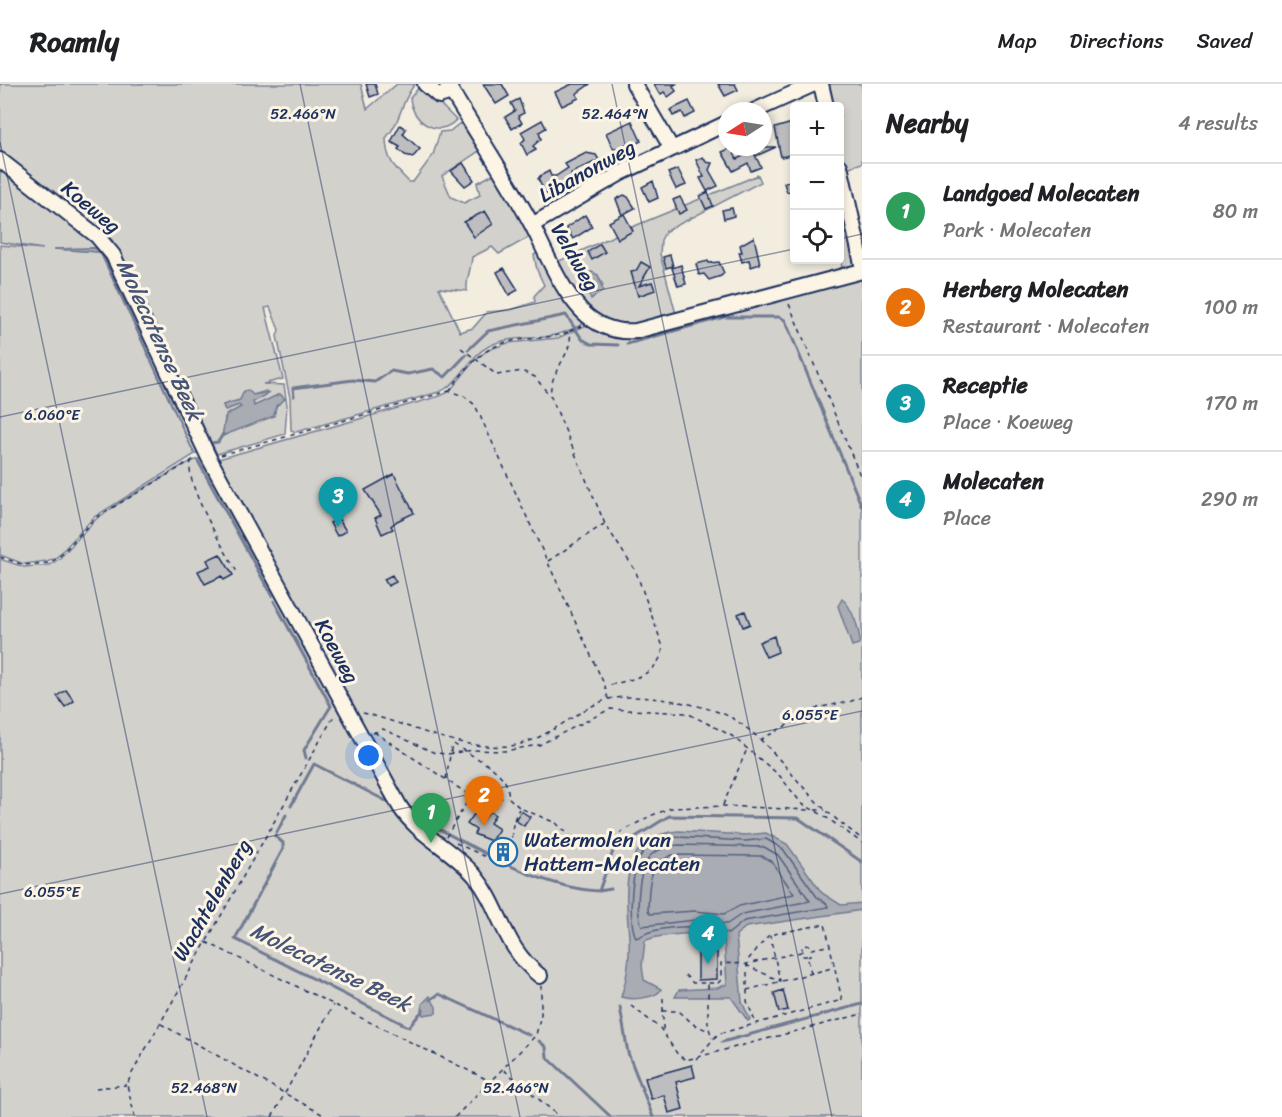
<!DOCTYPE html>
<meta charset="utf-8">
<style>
:root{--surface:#fff;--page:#f6f6f6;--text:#202124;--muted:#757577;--line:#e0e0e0;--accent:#1f6fb2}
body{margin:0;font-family:Sriracha,sans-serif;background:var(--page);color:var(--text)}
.controls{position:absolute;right:18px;top:18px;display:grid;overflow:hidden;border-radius:6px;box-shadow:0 3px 9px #0003}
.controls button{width:54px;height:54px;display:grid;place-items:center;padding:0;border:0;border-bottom:2px solid var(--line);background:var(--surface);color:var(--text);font:30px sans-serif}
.compass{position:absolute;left:718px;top:18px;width:54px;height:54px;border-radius:50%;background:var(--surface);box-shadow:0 3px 9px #0003;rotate:258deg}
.you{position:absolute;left:369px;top:672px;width:21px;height:21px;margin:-15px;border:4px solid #fff;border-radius:50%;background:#1a73e8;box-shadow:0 0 0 9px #1a73e833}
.badge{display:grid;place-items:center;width:39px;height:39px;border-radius:50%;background:var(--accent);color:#fff;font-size:20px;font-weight:700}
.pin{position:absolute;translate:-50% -50px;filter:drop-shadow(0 2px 3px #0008)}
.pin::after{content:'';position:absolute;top:32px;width:21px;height:18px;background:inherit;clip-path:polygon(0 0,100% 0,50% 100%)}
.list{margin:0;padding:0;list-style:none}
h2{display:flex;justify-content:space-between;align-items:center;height:78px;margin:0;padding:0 24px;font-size:26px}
h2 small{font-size:20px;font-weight:400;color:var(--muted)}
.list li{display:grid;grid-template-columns:39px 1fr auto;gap:18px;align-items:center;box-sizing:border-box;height:96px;padding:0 24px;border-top:2px solid var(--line)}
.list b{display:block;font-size:22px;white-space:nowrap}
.list p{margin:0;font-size:20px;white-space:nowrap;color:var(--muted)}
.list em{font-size:20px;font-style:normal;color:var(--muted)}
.icon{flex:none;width:33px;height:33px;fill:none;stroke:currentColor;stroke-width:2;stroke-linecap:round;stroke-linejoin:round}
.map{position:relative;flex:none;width:862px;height:1033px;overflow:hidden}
header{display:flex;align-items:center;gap:36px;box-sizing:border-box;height:84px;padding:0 30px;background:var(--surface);border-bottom:2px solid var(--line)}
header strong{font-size:28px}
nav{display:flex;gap:33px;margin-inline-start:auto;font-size:21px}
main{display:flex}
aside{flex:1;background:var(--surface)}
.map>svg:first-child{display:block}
.green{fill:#d3d1cc;stroke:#778095;stroke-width:1.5;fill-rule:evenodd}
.water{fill:#a9acb3;stroke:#707a91;stroke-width:1.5}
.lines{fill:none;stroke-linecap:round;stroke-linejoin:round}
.shore{stroke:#546180;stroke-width:1.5}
.stream{stroke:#707a91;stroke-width:3}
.building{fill:#bebec0;stroke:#1b2f5e;stroke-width:1.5}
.minor-casing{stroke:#1b2f5e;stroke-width:18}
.path{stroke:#1b2f5e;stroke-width:1.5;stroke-dasharray:4.5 4.5;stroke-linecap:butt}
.minor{stroke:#fcf5e5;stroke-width:14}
.ticks{fill:none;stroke:#1b2f5e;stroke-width:1.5;stroke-opacity:0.45}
.labels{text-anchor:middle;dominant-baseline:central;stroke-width:6;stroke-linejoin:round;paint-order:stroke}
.street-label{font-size:21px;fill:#1b2f5e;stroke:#fcf5e5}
.poi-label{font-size:21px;fill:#1b2f5e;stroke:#fcf5e5;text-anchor:start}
.water-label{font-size:22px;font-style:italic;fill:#465478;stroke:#fcf5e5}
.ticks-label{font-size:15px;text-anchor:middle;fill:#1b2f5e;stroke:#fcf5e5;stroke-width:6;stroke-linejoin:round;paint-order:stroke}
</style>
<header>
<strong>Roamly</strong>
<nav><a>Map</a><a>Directions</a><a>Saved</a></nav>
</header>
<main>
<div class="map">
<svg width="862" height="1033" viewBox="0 0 862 1033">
<rect width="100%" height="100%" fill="#f3ede0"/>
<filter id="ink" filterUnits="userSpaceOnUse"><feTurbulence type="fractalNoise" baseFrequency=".0167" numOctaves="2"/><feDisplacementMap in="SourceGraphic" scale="12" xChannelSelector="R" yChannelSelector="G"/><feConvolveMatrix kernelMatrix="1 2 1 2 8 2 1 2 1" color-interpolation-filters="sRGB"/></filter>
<g filter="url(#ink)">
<path class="green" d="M0,0h361l6,25 30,-25h18c-14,16 -14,38 -29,54 0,22 9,30 23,44h4l20,-27 7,-23 10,-1 10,-8 22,26 -40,27 9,21 13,6 16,-8 -3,-12 20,-11 36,63 -34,19 -7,-7 -20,10c-1,13 -6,21 -5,34l-28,-3 21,44 13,-4 14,-16 24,-2 24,-8 -1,-6 10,-11 -7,-15 -3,-15 7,-4 47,70c-13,8 -28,14 -44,16 -19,2 -37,0 -55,9 -21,11 -29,38 -50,46l-143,40 -5,-2 -1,-32 -13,-62 2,-6 -9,-23 -5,1 18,71 -20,5 21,1 3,20 -2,29 -68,20 -105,-214 -112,-89zM245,307l8,4 13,-4v4l-13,7 1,4 8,-2 15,-9 8,4 -9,7 -2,10 -37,12 -14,8 2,-19 16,-10 -2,-2 -14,5 -2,-5 17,-5z
M825,0h37v79l-18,6 -4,-19v-44h-10z
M421,1l35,35c-18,19 -44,2 -46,-22z
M0,79l101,80 99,208 -106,66 -37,40 -10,4 -23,3 -24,-9v-310l43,4 -43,-7zM94,164l7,3 93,202 -94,-201 -46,-3z
M758,91l3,7 -95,49 -5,9 -1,14 17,64 -60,10 -31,-18 -31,-47 82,-38zM589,188l9,3 5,11 -16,9 -4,-7 2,-12z
M846,124l12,58 -16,6 -2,-28 4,-5 -4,-11v-19z
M862,190v843h-862v-558l24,8 25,-2 10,-6 37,-40 25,-17 62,-37 18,-7 14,2 225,-64 9,-4 26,-32 13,-10 20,-7 50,-5 33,-15 27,12z"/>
<path class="water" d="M94,164l7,3 93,202 -94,-201 -46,-3z
M592,188l6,3 5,16 -12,8 -9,-15 4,-10z
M248,306l5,5 17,-3 -17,10 1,4 26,-12 5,5 -9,7 -2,10 -52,20 4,-21 15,-8 -2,-2 -14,5 -2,-5 17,-5 4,-9z
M842,515c9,6 20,35 17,45l-7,2 -14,-40z
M678,747l68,4 20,-2 21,11 35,49 19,12 21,-2v7l-116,17 -10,8 6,67 8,17 -2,2 -17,-24h-56l4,-7 38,-2 10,-4 -3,-44c-9,-11 -67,-6 -79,1l-3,25 2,14 17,9 -1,2c-7,8 -30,9 -39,6 6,-18 9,-40 8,-59 -3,-45 -12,-101 49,-107z
M430,912l6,11v6l-13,2 -1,-11z"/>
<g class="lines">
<path class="shore" d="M678,753l67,4 21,-2 17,10 34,48 10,7 1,3 -84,14 -16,13c-19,-10 -53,-8 -75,-3 -6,1 -11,5 -17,7 -8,-18 -6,-70 8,-87 7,-8 23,-12 34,-14z
M678,761l86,2 14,8 32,46 -68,13 -15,10 -32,-4 -53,6c-7,-17 -4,-57 9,-71 7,-6 18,-9 27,-10z
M672,771l90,1 10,6 22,32 -55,12 -15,8 -29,-3 -45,3 -2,-4c1,-25 -1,-44 24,-55z"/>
<path class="stream" d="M627,260l97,-27h55l6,3 77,187
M468,266l20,-19 78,-16 16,24 9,5 27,1
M294,312l-1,-8 60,-8 22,2 16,-11 17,3 25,-5 12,8 21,-22
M211,359l7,-1 5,-8
M198,377l74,135
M274,517l57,105 -27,44 2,8
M291,722l23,-42 78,40
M286,731l-11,21 8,7v6l-48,90 174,88 14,-17
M414,732c56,28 122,72 185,75l14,-40 56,-35 129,2 64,44
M599,807l12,-2
M430,916l9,-6 90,41
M620,923l8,46 25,64
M539,957l7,6 1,10 64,60
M722,958l140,-38"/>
</g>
<path class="building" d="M366,0h9l3,10 -8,3z
M483,0h19l7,12 -13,8z
M572,0h18l-14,10 3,4 -17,8 -7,-14z
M654,0h22l-3,2 3,5 -8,6 -4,-5 -3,2 -4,-4z
M718,0h17l3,6 -13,6z
M519,15l5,14 -6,3 4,7 -10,6 -7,-12 10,-6 -4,-8z
M689,17l6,12 -10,5 -3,-6 -9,4 -3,-6z
M542,36l4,8 -7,4 2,7 -8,7 3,4 -9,5 -6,-12 4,-4 -4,-7z
M632,37l9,20 -9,4 -1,-3 -17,8 -8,-17z
M792,39l3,31 -14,3 -6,-29z
M400,41l6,4 -3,5 17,15 -7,8 -8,-2 -7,-6 2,-2 -9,-5z
M751,63h25l-20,9z
M731,64l6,11 16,-8 8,16 -10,4 -3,-8 -15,8 -11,-19z
M586,69l10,2 3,5 -28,13 3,6 -28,15 -8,-15 2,-3 9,-5 2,5h5l12,-8 -3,-4z
M703,73l3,5 6,1 -3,7 9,16 -11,5 -7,-13 4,-1 -8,-17z
M463,79l11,17 -9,6 -14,-15z
M678,85l8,16 -10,4 -8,-16z
M653,97l5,17 -9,4 -7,-15z
M795,97v9l-8,2 -3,-9z
M708,108l5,14 -7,3 -6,-13z
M624,111l4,2 7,11 -13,7 -6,-16z
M680,113l7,13 -8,4 -6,-14z
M732,124l2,8 -10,3 -2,-9z
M485,127l8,13 -19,13 -10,-15z
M624,130l9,17 -15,8 -9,-17z
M585,131l7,12 -19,12 -7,-11z
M754,153l6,27 -9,3 -2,-7 -7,2 -3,-10h3l-2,-7z
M600,160l5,8 -13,8 -4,-8z
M670,171l3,11 -7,2 -3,-11z
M708,177l1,2 10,-1 5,11 -3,3 -12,4 -5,-6 -5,1 -3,-11z
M641,178l9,5 -11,19 13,-4 3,8 -17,6 -7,-24 5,-1z
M681,181l5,19 -8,2 -6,-18z
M504,184l14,22 -9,5 -12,-23z
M394,390l20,39 -17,8 -6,5 2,3 -11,5 -7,-16 6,-3 -16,-25z
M338,434l8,13 -9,5 -7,-13z
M220,470l13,21 -9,5 -2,-4 -17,8 -7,-13 12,-5 -3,-6z
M392,491l4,7 -8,4 -4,-7z
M745,527l5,13 -7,3 -5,-13z
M774,552l4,16 -12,5 -7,-15z
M66,606l8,11 -9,6 -8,-11z
M489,727l6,4 -5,8 9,6 -8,12 -17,-7 2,-4 -9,-6 8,-11 9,6z
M521,727l9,6 -6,9 -9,-6z
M504,763l4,2 -2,11 -9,-5z
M717,864v31l-19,1v-31z
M783,906l5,20 -9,2 -5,-19z
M692,981l3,12 -19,5 7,27 -14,4 -5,-18 -13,4 -6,-21z"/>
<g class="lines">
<g class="minor-casing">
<path id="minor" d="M425,0l14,12 13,-4
M447,0c28,47 59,92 85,141 15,29 27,62 50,86 15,15 33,22 54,20l226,-60
M634,0l38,65
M821,0l5,22
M754,27l60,-27
M0,76l97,76 16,19 96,203 191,349c19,29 52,42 75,69 27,33 27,70 65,100
M840,82l22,98
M532,141l89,-52 106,-50"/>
</g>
<path class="path" d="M789,220l73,176
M582,242l-12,5c4,24 -23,42 -19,66l54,127 31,48 27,75c-4,30 -33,32 -56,39
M461,264l36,27 25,-4 13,6 15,19
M449,307c20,-26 35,-47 69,-51 19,-2 34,-2 51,-8
M221,371l228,-64 15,5 11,9 130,281 3,13
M192,376c-12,19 35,93 46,114
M0,473l24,8 24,-2 10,-5 37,-40 101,-60
M548,477l56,-37
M363,629c50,12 93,37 146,33 36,-4 62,-32 94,-45 25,-11 105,3 129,17 34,20 57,55 84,83 14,14 30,26 46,38
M374,648l97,64 18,5 18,-4
M373,649l10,-4 52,24 13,1 25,-4 31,1 35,-6 71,-36 77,4 45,23 47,39 23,29 21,11 39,28
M760,656l60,-33 29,-5 13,-5
M454,660c17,13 58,27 54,53l12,11 36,15 15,14 14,4 24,-2 41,-23 21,-8 52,-2 87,4
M446,695l6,-35
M723,721l24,-56
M815,726h10
M446,753l24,-40
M456,759l47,22c13,-18 4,-36 16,-56
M206,858l284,139
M807,872h-5v-10l7,-1 2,4 17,-3
M746,881l34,16 -10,-45
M811,889l-4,-17 4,-1v-6
M685,891l8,8h25l3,-3v-17l25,1 55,-12
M708,900v41l4,13
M747,906l85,-22
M663,914v33
M631,922l29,22 18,27 8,5 176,-46
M662,927h17l14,13 16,7
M161,940l166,93
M696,975l22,-25 124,-34 -17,-76 -56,11 -22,26v40l9,23
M504,986l56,47
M96,1004l30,-3
M135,1033l-8,-32 4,-10 204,-361
M272,1033l61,-112
M455,1033l81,-82 5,-21v-28"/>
<use href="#minor" class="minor"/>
</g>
</g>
<path class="ticks" d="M300,0l220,1033M612,0l220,1033M0,58l207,975M840,155l22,-5M0,333l794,-168M0,810l862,-183"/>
<defs>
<g id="building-ring" transform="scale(1.5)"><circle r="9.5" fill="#fcf5e5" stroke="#1f6fb2" stroke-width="1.5"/><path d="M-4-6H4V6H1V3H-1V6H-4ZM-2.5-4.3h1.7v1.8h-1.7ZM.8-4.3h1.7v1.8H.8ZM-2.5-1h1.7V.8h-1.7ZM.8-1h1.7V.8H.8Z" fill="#1f6fb2"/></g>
</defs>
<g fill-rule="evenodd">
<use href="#building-ring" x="503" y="768"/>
</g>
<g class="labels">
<g class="street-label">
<text transform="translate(587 87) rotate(-29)">Libanonweg</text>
<text transform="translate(91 123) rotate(40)">Koeweg</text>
<text transform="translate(575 173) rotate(60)">Veldweg</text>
<text transform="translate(337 567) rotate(62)">Koeweg</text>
<text transform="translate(212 816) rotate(-60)">Wachtelenberg</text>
</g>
<g class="poi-label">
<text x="524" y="756">Watermolen van<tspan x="524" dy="24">Hattem-Molecaten</tspan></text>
</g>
<g class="water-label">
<text transform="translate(160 256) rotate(65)">Molecatense Beek</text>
<text transform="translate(331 883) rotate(26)">Molecatense Beek</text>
</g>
</g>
<g class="ticks-label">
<text x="303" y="35">52.466°N</text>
<text x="615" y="35">52.464°N</text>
<text x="52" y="336">6.060°E</text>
<text x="810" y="636">6.055°E</text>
<text x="52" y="813">6.055°E</text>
<text x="204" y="1009">52.468°N</text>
<text x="516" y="1009">52.466°N</text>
</g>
</svg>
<div class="controls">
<button>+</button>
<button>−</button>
<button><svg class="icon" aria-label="locate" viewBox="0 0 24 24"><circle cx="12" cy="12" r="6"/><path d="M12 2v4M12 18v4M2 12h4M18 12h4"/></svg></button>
</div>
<svg class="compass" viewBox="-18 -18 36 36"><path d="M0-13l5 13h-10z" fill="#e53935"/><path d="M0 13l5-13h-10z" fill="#757577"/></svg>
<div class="you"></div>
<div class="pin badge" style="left:431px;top:759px;background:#2e9e5b">1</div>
<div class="pin badge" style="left:484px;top:742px;background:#e8710a">2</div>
<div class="pin badge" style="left:338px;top:443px;background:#0f9aa8">3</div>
<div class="pin badge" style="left:708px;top:880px;background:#0f9aa8">4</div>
</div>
<aside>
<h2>Nearby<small>4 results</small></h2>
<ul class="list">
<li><span class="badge" style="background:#2e9e5b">1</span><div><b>Landgoed Molecaten</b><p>Park · Molecaten</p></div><em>80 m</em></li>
<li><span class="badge" style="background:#e8710a">2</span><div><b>Herberg Molecaten</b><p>Restaurant · Molecaten</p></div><em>100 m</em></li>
<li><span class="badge" style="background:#0f9aa8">3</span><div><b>Receptie</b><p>Place · Koeweg</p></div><em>170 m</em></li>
<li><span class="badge" style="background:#0f9aa8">4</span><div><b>Molecaten</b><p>Place</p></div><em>290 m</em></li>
</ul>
</aside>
</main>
